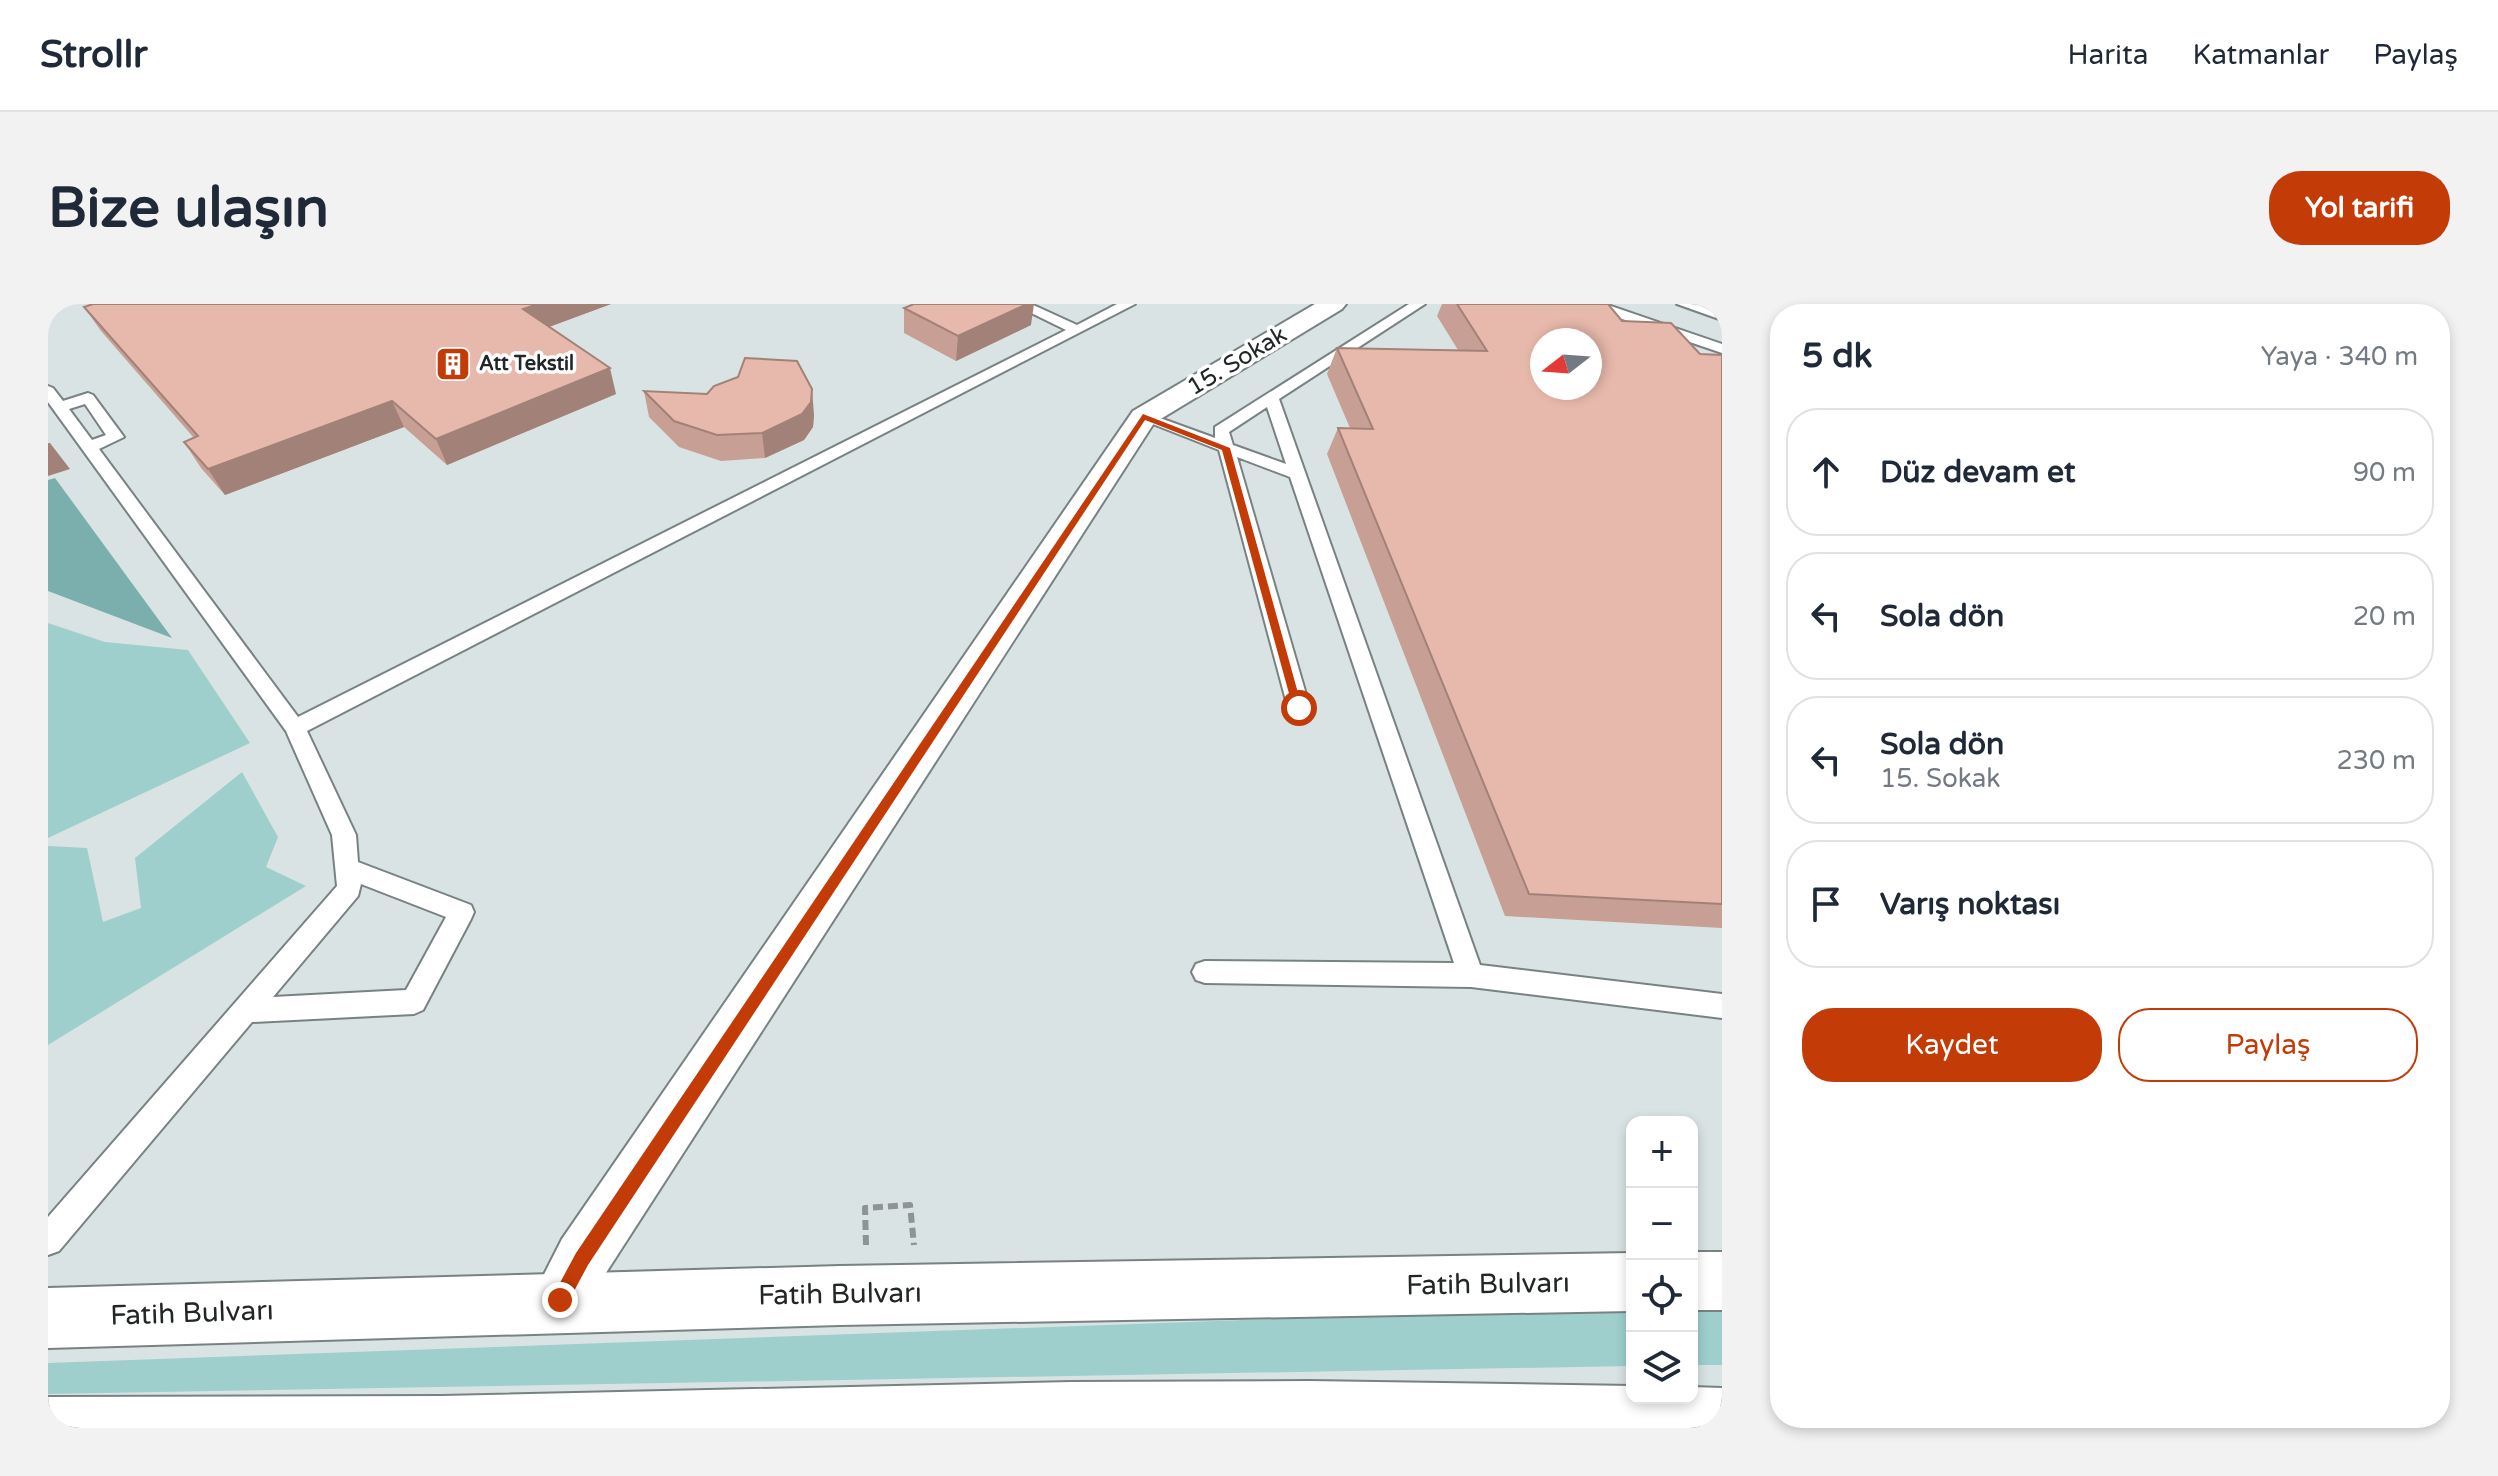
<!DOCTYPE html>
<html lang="tr">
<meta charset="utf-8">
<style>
:root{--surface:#fff;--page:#f2f2f3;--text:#1f2937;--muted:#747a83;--line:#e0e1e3;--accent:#c33b07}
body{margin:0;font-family:"Varela Round",sans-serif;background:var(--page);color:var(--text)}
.controls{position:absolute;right:24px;bottom:24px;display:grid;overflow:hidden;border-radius:16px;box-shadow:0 4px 12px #0003}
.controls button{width:72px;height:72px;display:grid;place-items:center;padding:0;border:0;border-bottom:2px solid var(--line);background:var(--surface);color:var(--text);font:40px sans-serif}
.compass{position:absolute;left:1482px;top:24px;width:72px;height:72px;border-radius:50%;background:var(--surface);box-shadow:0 4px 12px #0003;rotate:253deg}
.stop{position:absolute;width:24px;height:24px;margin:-18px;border:6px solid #c33b07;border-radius:50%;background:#fff}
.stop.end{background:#c33b07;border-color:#fff;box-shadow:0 2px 8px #0008}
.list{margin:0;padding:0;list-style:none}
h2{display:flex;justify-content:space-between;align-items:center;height:104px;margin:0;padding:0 32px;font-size:34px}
h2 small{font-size:26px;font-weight:400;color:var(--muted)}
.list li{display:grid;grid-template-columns:52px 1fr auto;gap:24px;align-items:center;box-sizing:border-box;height:128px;margin:0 16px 16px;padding:0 16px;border:2px solid var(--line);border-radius:32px}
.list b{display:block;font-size:30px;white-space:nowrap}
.list p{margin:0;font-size:26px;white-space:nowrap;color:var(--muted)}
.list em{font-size:26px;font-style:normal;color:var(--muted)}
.actions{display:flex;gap:16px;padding:24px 32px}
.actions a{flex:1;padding:18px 0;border:2px solid var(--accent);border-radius:32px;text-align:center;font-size:28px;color:var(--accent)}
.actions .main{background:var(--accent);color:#fff}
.icon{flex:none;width:44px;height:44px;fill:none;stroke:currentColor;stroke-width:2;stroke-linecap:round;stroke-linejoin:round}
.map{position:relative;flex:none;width:1674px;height:1124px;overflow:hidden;border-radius:32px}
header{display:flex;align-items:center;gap:48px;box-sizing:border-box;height:112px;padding:0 40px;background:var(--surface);border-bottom:2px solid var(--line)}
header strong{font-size:38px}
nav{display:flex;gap:44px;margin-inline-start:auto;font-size:28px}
.intro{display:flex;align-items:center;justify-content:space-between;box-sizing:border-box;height:192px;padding:0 48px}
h1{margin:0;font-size:56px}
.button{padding:20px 36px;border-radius:32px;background:var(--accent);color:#fff;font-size:28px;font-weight:700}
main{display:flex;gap:48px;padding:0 48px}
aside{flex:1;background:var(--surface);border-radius:32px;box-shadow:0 4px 12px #0003}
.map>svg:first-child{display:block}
.green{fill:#9ecfcd}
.water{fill:#7aafae}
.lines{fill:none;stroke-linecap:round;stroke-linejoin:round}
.lane-casing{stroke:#798282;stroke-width:4}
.street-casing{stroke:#798282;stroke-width:4}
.secondary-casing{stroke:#798282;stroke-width:4}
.path{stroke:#8d9494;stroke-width:6;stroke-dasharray:10 5;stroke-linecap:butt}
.lane{fill:#fff;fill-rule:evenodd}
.street{fill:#fff;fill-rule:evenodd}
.secondary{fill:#fff;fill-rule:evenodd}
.wall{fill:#c79f94}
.shaded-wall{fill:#a28278}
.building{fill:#e7b9ac;stroke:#a28278;stroke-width:2;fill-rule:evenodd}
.route{fill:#c33b07}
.labels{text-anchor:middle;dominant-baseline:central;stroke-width:7;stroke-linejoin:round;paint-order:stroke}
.far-poi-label{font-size:20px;font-weight:bold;fill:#222626;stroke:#fff;text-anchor:start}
.street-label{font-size:24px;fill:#222626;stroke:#fff}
.near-street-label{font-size:28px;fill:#222626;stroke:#fff}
</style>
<header>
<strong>Strollr</strong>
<nav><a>Harita</a><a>Katmanlar</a><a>Paylaş</a></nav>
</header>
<div class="intro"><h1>Bize ulaşın</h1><a class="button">Yol tarifi</a></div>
<main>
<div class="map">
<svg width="1674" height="1124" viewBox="0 0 1674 1124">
<rect width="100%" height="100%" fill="#d9e3e3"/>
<path class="green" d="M0,319l57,19 83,8 62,93 -202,95z
M194,468l36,65 -12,30 40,19 -258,159v-199l39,2 16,74 38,-14 -6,-50z
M1674,999v62h-30v-61z
M1584,1002v60l-1584,28v-31z"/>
<path class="water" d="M7,174l117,160 -124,-47v-111z"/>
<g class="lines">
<g class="lane-casing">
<path id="lane" d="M965,0h18l46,21 40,-21h18l-828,427 49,104 2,27 113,43 3,7 -3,7 -48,91 -9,4 -162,8 -193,229 -11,4v-38l289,-331 -5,-51 -46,-104 -238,-329v-16l5,2 10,13 25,-8 5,2 31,42 -25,12 199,268 768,-387zM37,100l21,31 -14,5 -23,-31zM313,580l85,33 -40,73 -133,7 85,-101z
M1361,0h16l-146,95 201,566 242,29v24l-251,-31 -266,-4 -9,-3 -4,-8 4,-8 9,-3 249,2 -164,-486 -53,-20 73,251 -4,5h-14l-4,-5 -69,-258 -84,-33 2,-3h12l66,24v-11zM1219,103l19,57 -53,-19 -4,-13z
M1522,0h35l117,40v9l-129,-44 -16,-1z
M1629,0h21l24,8v8z"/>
</g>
<g class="street-casing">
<path id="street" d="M1267,0h31l-4,5 -188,114 -552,856 -21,42 -21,8 -21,-8 -8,-21 31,-61 571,-828z"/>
</g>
<g class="secondary-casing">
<path id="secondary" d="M1644,948h30v58h-30z
M1584,949v58l-792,14 -792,23v-60l792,-22z
M1261,1077l323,5v12h60v-11l30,1v40h-1674v-31l394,-1 629,-14z"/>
</g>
<path class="path" d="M818,941l-1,-37 45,-3 4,40"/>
<use href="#lane" class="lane"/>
<use href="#street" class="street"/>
<use href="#secondary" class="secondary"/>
</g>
<path class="wall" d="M563,0l-62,23 67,67 -169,71 -43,-38 -179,68 -24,-27 -17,-26 10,-4 -93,-107 -17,-24z
M1394,0h166l14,17 78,33 22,1v573l-217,-12 -178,-462 11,-26h12l-23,-54 10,-26 121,2 -21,-34z
M856,4l127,17 -75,36 -52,-28z
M596,87l63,3 107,21 -1,12 -9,13 -39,18 -44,3 -42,-14 -30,-30z"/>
<path class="shaded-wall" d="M490,0h73l-81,30 -7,-25z
M979,0h7l-3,21 -75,36 2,-25z
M562,64l6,26 -169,71 -11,-26z
M764,85l2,26 -1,12 -9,13 -39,18 -3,-25z
M344,97l12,26 -179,68 -17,-26z
M0,139h2l20,26 -22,7z"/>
<path class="building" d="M45,0h445l-15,5 87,59 -174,71 -44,-38 -184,68 -24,-27 14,-6 -114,-129z
M866,0h113l-69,32 -54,-28z
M1409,0h151l14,17 49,2 29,31 22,1v549l-193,-10 -191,-466 35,1 -36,-81 150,3zM1494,36h48v48h-48z
M697,54l52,3 15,28 -1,13 -9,12 -40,19 -45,2 -43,-14 -30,-30 63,3 7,-8 24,-9z"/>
<path class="route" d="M1095,110l87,34 73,263 -10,-3 -71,-258 -77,-30 -557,845 -22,41 -6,3 -6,-3 -3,-6 3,-6 22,-41z"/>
<defs>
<g id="building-square" transform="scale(1.8)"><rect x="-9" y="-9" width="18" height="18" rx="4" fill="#c33b07" stroke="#fff"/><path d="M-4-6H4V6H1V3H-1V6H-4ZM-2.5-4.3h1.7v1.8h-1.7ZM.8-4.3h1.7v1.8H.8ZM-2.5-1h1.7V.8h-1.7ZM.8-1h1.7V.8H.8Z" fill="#fff"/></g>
</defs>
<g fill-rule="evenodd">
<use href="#building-square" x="405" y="60"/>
</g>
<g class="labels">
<g class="far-poi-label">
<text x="431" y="60">Att Tekstil</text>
</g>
<g class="street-label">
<text transform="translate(1189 57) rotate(-31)">15. Sokak</text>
</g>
<g class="near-street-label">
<text transform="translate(1440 980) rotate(-1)">Fatih Bulvarı</text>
<text transform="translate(792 990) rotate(-1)">Fatih Bulvarı</text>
<text transform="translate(144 1009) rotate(-2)">Fatih Bulvarı</text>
</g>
</g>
</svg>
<div class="controls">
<button>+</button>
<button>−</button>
<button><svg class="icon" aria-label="locate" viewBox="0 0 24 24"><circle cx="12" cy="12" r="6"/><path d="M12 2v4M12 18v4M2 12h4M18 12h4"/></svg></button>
<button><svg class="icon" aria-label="layers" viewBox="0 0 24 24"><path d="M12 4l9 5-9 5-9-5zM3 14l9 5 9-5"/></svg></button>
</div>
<svg class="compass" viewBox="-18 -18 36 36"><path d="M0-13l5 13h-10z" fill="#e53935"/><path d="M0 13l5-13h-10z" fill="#747a83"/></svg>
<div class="stop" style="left:1251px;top:404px"></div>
<div class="stop end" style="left:512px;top:996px"></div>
</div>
<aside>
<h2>5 dk<small>Yaya · 340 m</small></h2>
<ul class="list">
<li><svg class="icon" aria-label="ahead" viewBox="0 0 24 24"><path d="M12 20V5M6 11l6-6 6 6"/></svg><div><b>Düz devam et</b></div><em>90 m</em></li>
<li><svg class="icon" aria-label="left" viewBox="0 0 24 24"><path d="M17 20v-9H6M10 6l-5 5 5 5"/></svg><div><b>Sola dön</b></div><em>20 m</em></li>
<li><svg class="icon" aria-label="left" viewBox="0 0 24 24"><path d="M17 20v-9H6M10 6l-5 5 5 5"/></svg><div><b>Sola dön</b><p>15. Sokak</p></div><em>230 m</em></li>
<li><svg class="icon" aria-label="arrive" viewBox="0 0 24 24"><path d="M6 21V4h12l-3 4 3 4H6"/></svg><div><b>Varış noktası</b></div></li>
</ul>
<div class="actions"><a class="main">Kaydet</a><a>Paylaş</a></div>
</aside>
</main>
